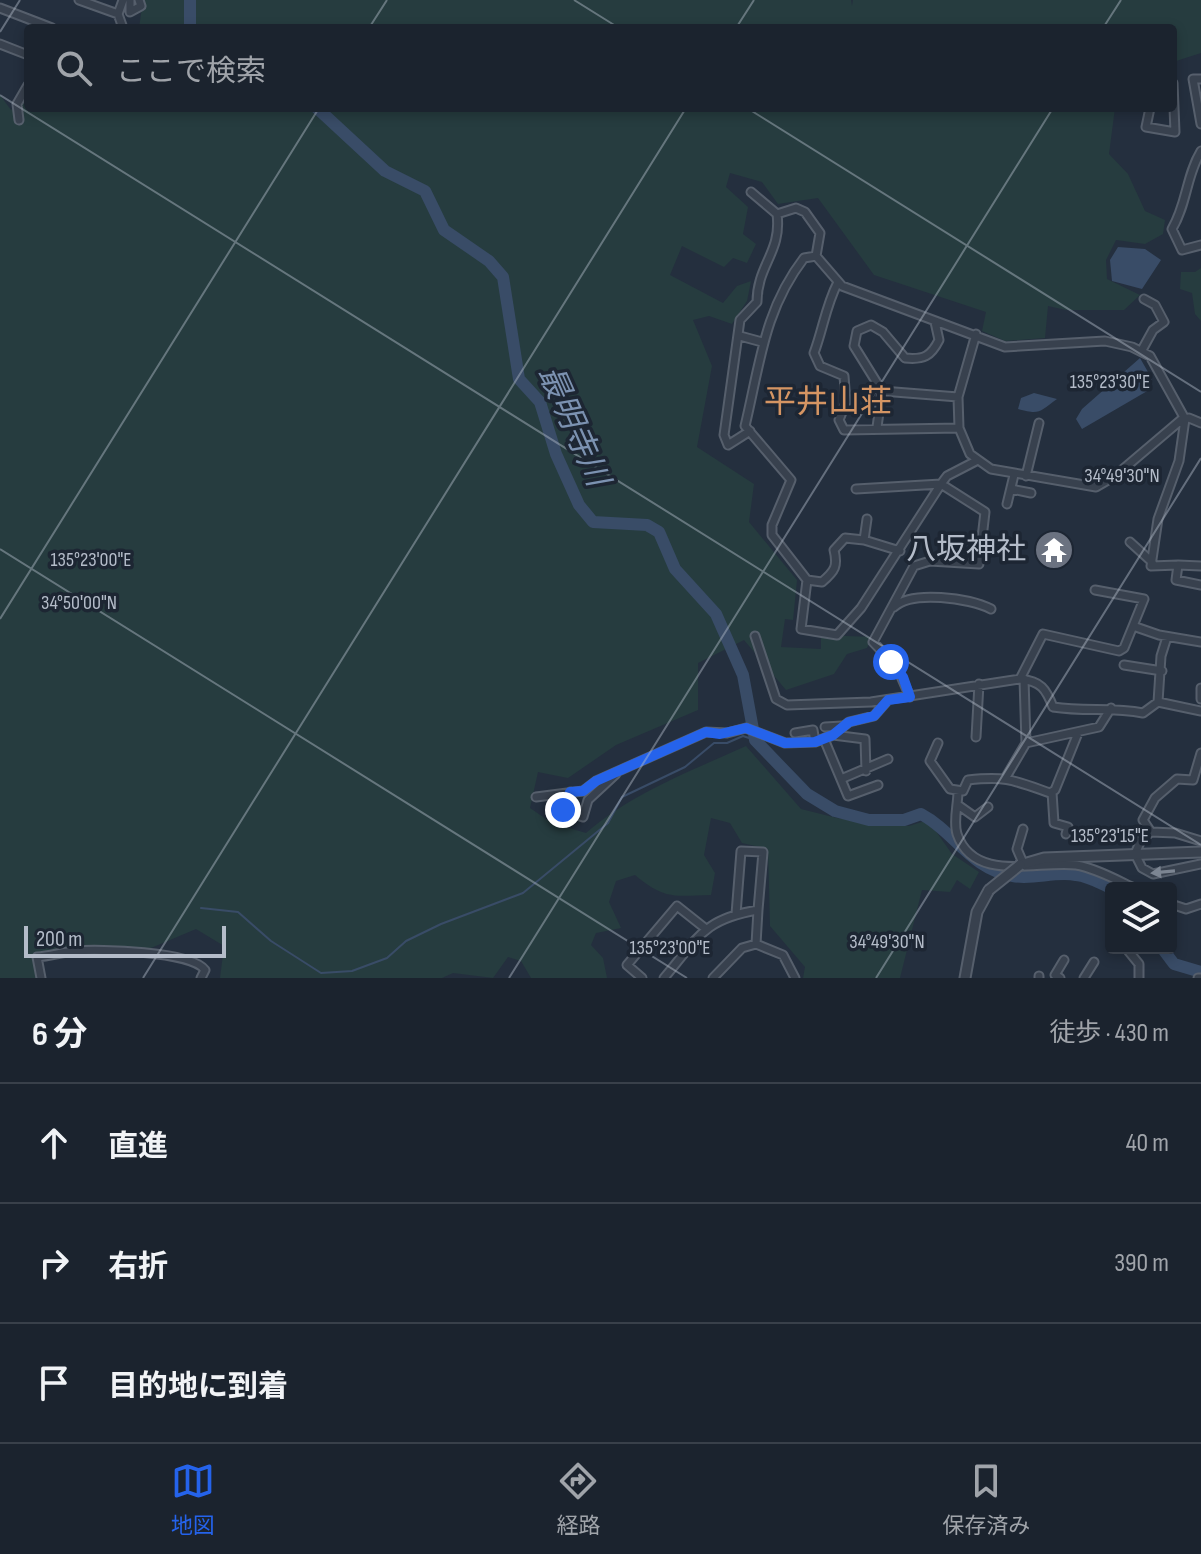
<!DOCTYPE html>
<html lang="ja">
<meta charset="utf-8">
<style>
:root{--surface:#1b232e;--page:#242b36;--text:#f1f3f6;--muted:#a0a4aa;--line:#39404a;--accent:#2563eb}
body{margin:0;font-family:"Sofia Sans Condensed","Noto Sans JP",sans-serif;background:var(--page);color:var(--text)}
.controls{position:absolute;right:24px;bottom:24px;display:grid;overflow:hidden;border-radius:8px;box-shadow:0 4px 12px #0003}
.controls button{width:72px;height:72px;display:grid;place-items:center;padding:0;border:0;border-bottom:2px solid var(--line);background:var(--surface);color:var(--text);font:40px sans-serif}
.scale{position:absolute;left:24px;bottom:20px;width:202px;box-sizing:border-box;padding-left:8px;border:4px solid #b4bcc9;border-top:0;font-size:22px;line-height:28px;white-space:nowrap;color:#b4bcc9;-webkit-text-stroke:6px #1d2633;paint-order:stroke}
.stop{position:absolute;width:24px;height:24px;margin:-18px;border:6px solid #2563eb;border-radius:50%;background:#fff}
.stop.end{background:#2563eb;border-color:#fff;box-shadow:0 2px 8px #0008}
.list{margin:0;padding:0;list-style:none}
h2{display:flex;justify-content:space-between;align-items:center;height:104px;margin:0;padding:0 32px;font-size:34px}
h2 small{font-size:26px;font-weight:400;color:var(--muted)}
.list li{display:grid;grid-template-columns:52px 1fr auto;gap:24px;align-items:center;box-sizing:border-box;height:120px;padding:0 32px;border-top:2px solid var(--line)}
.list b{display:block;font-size:30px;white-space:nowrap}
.list em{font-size:26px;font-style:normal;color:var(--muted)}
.icon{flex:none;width:44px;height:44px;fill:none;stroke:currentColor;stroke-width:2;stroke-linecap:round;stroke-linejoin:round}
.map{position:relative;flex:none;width:1201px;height:978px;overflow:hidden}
.search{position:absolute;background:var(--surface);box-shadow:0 4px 12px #0003;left:24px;right:24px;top:24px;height:88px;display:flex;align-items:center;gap:20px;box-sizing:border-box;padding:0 28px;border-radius:8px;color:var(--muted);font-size:30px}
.sheet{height:464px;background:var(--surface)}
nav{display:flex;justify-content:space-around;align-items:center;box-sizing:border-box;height:112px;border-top:2px solid var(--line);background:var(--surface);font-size:22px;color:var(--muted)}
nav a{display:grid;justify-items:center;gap:4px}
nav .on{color:var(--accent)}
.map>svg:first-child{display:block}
.green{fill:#263c3f}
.water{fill:#394c67}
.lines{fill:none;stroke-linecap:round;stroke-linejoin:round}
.stream{stroke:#394c67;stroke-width:2}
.river{stroke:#394c67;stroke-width:12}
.minor-casing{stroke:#565f6c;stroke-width:11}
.tertiary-casing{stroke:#565f6c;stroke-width:13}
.minor{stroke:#38414e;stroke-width:7}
.tertiary{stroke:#38414e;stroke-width:9}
.tertiary-bridge-casing{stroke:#565f6c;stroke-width:13;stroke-linecap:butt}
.tertiary-bridge{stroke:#38414e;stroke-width:9}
.oneway{fill:#7c8592}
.route{stroke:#2563eb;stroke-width:10}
.ticks{fill:none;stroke:#b4bcc9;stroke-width:2;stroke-opacity:0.45}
.labels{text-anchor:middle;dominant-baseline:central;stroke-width:7;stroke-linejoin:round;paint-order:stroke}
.poi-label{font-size:30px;fill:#b4bcc9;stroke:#1d2633;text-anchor:end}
.neighbourhood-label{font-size:32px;fill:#d59563;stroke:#1d2633}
.water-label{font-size:32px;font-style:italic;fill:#7c92b1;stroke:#1d2633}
.ticks-label{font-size:20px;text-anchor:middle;fill:#b4bcc9;stroke:#1d2633;stroke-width:7;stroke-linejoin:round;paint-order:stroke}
</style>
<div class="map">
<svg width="1201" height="978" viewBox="0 0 1201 978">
<rect width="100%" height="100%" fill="#242f3e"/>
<path class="green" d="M143,0h708l1,6 1,-6h348v53l-28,9v-34h-1034z
M28,93v15h1087l-6,46 19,20 17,37 20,9 -2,14 -18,10 -29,-4 -10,20 1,19 33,16 -16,15h-58l-18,-4 -3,32 -40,3 -23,-10 4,-19 -112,-37 -56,-77 -40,6 -16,-22 -32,-9 -4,14 22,20 -5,27 13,10 -9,19 -14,-5 -9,9 -42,-21 -12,29 53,28 14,-17 14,-5 -4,20 -15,23 -23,-8 -16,4 19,46 -15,81 57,37 -5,38 48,58 -4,40 -8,-1 -4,28 40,2v-14l51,2 -5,11 -20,6 -13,20 -48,16 -42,-50 -46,23v47l-82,35 -48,33 -30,-6 -8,36 22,15 34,10c46,-40 105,-62 160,-87l55,63 36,9 72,8 19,-6 24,34 27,18 -9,17 -13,-9 -7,12 -28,-2 -22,88h-97l2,-11 -35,-41 -2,-77 -26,-6 -12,-20 -19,-5 -7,37 11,18 -4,22c-37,1 -46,5 -76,-20l-19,6 -7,21 12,26 -25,5 -5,12 12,13 4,20h-76l-10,-17 -13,-4 -15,21 -40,-5 -11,5h-222l4,-32 -28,-17 -45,19 -88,1 -28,5 3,24h-38v-883l11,15z
M1201,268v53l-6,-7 -3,-21 -12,-4 1,-17h14z"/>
<path class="water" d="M1118,247l27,2 16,11 -19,29 -30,-8 -2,-21z
M1140,358l12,21 -3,11 -67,39 -6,-10 6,-10z
M1034,393l23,6c-18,13 -17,16 -39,10l3,-11z"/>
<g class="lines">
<path class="stream" d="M201,908l37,4 33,29 50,32 31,-2 35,-13 19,-17 35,-17 82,-31 85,-70 14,-26 63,-30 29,-24h13l16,-7 12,4"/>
<path class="river" d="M190,0v28
M317,108l68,63 40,20 19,39 45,31 14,16 16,102 21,23 16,52 23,51 14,17 54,3 12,7 16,37 41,45 27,61 12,65 52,54 28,17 34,9h35l17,-6c34,18 49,55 92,62 20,4 42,-5 63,-1 12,1 24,8 35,13
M1162,948l12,16 27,8"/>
<g class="minor-casing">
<path id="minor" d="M79,0l39,14
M130,0v12l11,-6 -2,-6
M0,8l52,20
M123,28l-5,-14 5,-14
M0,44l28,11
M1201,79h-8l8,45
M1150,108l-4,19 29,5 -2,-49
M19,120l-2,-16 11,-19
M1201,151c-15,25 -14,53 -29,78l10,21 19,-5
M751,192l26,22 19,-6 9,4 15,21 -4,23 26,30 163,61 100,-6 27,6 18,9 35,63 -6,42 -21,58 -7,47 27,-1 -2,15 25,5
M816,256l-12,2c-40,52 -44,106 -59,168l46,54 -19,45v10l35,45 -6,49 36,6 24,-27 80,-124 -85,5
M838,282c-12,23 -15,47 -24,71l6,13 24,10 2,26 -7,18 5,10 115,-2
M935,322l4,18c-8,16 -15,20 -34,18l-22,-26 -12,-7 -14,6 -3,15 28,45 76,6
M976,334l-18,63 1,31 11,26 21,15 105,18 19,-11 66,-56 8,-2 12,5
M740,336l22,6
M1142,350l11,-20 11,-8 -9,-17 -11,-6
M877,427l5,-36
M750,431l-22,14 -4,-10 16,-115 17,-18c0,-37 25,-50 20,-88
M1026,476l13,-53
M1011,489l20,4
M1007,504l7,-29
M864,540l3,-21
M1130,542l22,20
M1178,565l23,1
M807,580l15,2c13,-11 16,-16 12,-32l11,-12 19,2 36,11
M1095,590l49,9 -11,27 26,9 42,7
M894,607c18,-17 75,-9 97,2
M755,636l21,63 11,6 84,-3 149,-23c21,2 26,10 33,28 32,5 59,0 90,6l15,-11 43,9
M1124,665l38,6
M1020,679l23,-45 76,17 5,-3 9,-22
M1201,688v11
M910,697l-13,-30 -24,-25 41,-76 16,-5 49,3 6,-52 -44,-28 6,-8 29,-15
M1158,702l3,-46 6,-19
M825,727l17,-1
M795,733l18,-3 2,12
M833,735l32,4 1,32
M976,737l3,-53
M824,739l24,57 30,-11
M938,743l-8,18 20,28 13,2 5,-11c39,-4 45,0 82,13l5,-3 23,-57
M1026,743l73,-16 12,-19
M1006,777l20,-34 -2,-64
M841,779l47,-20
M958,791c0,14 -5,30 -1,43 17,50 82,26 119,31 19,3 41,15 58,23
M570,792l-7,18 20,7 5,-17 28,-26
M1052,792l2,31 14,4 -2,7
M536,797l47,-6 13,-10 110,-49 21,1 19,-5 39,15 30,-1 18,-7 16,-13 25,-6 14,-16
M958,805l17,12 13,-10
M1023,829l-6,20 6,14
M1151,832l-8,-12 12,-22 22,-19 16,1 8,-27
M1201,841l-26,-8 -24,-1 -10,8 -6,14 7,14 11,6 48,-10
M1171,904l15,5 15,-5
M756,944l27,11 12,23
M1126,948l13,16v14
M1039,976v2
M41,978l-4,-21c13,-1 26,-5 38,-6 24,-2 117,0 130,19l-4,8
M642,978l-15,-13 50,-59 29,23
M664,978c34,-40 39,-59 94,-68l5,-58 -22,-1 -5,63
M713,978l29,-30 14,-4 2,-34
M1060,978l-5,-3 9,-15
M1084,978l10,-16
M1198,978h3"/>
</g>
<g class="tertiary-casing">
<path id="tertiary" d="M1020,865l24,-7 157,-6
M965,978l12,-66 12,-22"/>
</g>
<use href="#minor" class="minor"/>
<use href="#tertiary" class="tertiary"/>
<g class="tertiary-bridge-casing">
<path id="tertiary-bridge" d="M989,890l31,-25"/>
</g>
<use href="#tertiary-bridge" class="tertiary-bridge"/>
</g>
<defs><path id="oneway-solid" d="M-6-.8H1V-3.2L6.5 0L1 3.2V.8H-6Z" transform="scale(2)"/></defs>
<use class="oneway" href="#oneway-solid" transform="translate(1163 872) rotate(175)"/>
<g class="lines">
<path class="route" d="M563,810l7,-18 13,-1 13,-10 110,-49 14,2 26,-6 39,15 30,-1 18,-7 16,-13 25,-6 14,-16 22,-3 -7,-20 -12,-15"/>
</g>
<path class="ticks" d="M574,0l45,28M369,28l18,-28M736,28l18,-28M1103,28l18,-28M0,32l20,-32M0,95l1201,750M747,108l454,284M0,549l687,429M0,619l319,-511M143,978l543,-870M509,978l544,-870M876,978l325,-520"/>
<defs>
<g id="temple-disc" transform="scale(2)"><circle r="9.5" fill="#6b7280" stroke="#1d2633"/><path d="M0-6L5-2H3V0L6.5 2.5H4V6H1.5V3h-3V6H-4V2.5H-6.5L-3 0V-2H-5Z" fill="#fff"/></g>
</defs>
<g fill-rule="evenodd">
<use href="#temple-disc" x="1054" y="550"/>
</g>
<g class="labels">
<g class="poi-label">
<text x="1026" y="550">八坂神社</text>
</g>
<g class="neighbourhood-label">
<text x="828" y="402">平井山荘</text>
</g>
<g class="water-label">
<text transform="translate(573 426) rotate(66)">最明寺川</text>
</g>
</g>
<g class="ticks-label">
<text x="1110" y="388">135°23'30"E</text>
<text x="1122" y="482">34°49'30"N</text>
<text x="91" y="566">135°23'00"E</text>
<text x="79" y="609">34°50'00"N</text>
<text x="1110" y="842">135°23'15"E</text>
<text x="887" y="948">34°49'30"N</text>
<text x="670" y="954">135°23'00"E</text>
</g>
</svg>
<div class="controls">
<button><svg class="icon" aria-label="layers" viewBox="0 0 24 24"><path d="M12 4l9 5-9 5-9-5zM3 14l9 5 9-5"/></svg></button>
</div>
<div class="scale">200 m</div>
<div class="stop" style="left:891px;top:662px"></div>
<div class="stop end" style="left:563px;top:810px"></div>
<div class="search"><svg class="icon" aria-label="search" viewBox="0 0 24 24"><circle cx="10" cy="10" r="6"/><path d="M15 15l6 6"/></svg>ここで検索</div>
</div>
<section class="sheet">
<h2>6 分<small>徒歩 · 430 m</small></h2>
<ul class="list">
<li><svg class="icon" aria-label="ahead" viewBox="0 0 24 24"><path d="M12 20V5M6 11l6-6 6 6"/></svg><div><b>直進</b></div><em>40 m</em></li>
<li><svg class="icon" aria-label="right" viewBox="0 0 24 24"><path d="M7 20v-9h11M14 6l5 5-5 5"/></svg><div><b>右折</b></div><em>390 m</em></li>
<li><svg class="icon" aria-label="arrive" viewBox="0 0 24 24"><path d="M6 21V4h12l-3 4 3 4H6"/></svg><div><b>目的地に到着</b></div></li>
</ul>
</section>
<nav>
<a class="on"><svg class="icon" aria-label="map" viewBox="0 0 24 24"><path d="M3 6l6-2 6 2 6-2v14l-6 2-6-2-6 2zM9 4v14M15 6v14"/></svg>地図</a>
<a><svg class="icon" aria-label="directions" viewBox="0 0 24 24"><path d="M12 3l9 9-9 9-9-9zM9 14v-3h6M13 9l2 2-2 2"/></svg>経路</a>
<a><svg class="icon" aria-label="saved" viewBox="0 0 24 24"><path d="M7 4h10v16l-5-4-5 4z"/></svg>保存済み</a>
</nav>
